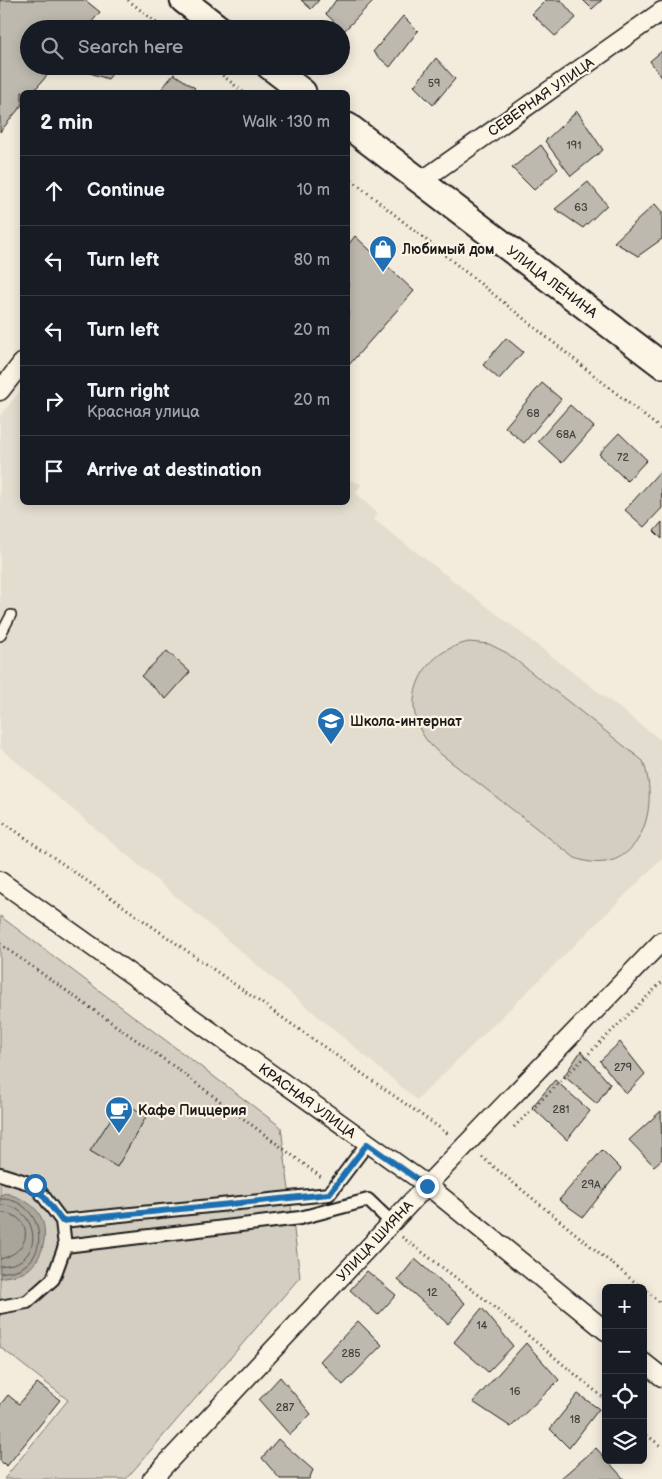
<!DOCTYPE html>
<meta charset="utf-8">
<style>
:root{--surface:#171b24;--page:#242831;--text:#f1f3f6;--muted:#9ea1a6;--line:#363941}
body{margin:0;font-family:"Balsamiq Sans",sans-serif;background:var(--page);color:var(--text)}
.controls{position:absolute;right:15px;bottom:15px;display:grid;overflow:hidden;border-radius:8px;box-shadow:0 2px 12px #0003}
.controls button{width:45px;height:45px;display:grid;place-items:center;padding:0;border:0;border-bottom:1px solid var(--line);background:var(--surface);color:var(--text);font:25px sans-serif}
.stop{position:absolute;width:15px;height:15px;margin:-11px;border:4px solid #1f6fb2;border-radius:50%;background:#fff}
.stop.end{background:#1f6fb2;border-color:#fff;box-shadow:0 1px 5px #0008}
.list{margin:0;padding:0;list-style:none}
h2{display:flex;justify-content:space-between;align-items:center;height:65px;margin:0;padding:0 20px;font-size:21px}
h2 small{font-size:16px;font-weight:400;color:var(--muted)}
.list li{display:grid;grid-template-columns:32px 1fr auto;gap:15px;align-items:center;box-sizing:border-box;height:70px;padding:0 20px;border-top:1px solid var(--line)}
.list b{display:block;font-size:19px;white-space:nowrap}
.list p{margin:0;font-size:16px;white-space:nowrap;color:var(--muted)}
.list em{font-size:16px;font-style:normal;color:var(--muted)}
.icon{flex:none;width:28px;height:28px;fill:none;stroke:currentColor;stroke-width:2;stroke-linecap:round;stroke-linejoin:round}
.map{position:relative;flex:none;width:662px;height:1479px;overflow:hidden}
.search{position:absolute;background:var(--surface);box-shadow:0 2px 12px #0003;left:20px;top:20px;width:330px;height:55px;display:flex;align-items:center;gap:12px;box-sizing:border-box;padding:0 18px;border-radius:28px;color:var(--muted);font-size:19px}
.panel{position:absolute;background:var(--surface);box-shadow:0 2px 12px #0003;left:20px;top:90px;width:330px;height:415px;border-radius:8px}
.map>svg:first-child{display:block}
.built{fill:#e3ddcf}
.green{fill:#d3cec1;stroke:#78756e}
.water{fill:#aaa59b;stroke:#716e68}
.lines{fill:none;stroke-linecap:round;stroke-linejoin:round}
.shore{stroke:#55534f;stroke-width:1}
.building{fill:#beb9ae;stroke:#1c1c1c}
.service-casing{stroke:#1c1c1c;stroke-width:12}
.pedestrian-casing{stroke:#1c1c1c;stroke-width:16}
.minor-casing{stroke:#1c1c1c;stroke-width:21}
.secondary-casing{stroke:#1c1c1c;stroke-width:29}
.path{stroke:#1c1c1c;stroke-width:3;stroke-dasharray:1 4;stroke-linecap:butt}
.service{stroke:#fcf5e5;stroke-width:9}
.pedestrian{stroke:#fcf5e5;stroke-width:12}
.minor{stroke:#fcf5e5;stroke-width:18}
.secondary{stroke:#fcf5e5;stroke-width:25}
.route{stroke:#1f6fb2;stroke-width:6}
.labels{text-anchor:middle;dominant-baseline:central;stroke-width:4.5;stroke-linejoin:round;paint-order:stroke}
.number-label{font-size:11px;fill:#444340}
.street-label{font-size:14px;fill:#1c1c1c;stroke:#fcf5e5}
.poi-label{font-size:14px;font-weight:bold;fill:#1c1c1c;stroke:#fcf5e5;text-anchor:start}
</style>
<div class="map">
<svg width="662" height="1479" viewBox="0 0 662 1479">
<rect width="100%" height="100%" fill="#f3ecdd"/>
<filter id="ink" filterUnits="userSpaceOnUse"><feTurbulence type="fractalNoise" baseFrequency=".02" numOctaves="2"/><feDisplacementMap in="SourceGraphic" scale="10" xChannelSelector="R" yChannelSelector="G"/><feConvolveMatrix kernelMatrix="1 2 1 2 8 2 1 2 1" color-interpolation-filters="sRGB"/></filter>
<g filter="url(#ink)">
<path class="built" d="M22,389v113h326v-23l13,5 -5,9 22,21 -5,5 289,222v118l-245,241 -417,-352v-332z"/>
<path class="green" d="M469,642l20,2 18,9 136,108c19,50 -6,120 -68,97l-137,-106c-44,-37 -24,-99 31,-110z
M0,916l281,211 19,150 -174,202h-122l64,-79 -68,-53z"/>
<path class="water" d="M6,1193c14,5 28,10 35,24 9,19 0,50 -21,57 -6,2 -13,2 -20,4v-83z"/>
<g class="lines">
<path class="shore" d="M0,1199c38,-2 55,53 19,70 -5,2 -13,3 -19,4
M0,1205c33,-1 46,45 16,58 -5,2 -11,2 -16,3
M0,1213c32,-1 36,38 0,46"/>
</g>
<path class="building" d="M0,0h85l15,12 -14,17h-57v37h26l-22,26h-11v13l-22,27z
M301,0h18l-8,9z
M336,0h36l1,1 -29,30 -18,-17z
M546,0h15l15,18 -21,18 -23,-22z
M583,0h19l-10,9z
M403,16l15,15 -28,36 -17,-15z
M662,51v27l-12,-17z
M436,58l19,21 -22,26 -19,-19z
M91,66h27l-10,13 -21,-7z
M174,74l21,14 -4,4h-32z
M577,111l26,39 -32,26 -26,-35z
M541,145l17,24 -24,21 -22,-22z
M588,182l19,23 -24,23 -28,-19z
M655,204l7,8v27l-24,17 -24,-14z
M355,236l59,55 -66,75v-121z
M506,338l17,14 -24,27 -16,-14z
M542,383l19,16 -37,44 -19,-16z
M570,405l24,22 -32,36 -24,-22z
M619,433l28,27 -20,21 -28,-27z
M661,470l1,38 -18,19 -19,-17z
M662,522v17l-8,-8z
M167,651l23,21 -24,27 -25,-23z
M620,1042l25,32 -19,20 -26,-33z
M581,1051l29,33 -13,20 -33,-28z
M555,1080l35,31 -23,29 -35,-33z
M123,1100l23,17 -29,50 -27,-16z
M661,1111l1,48 -8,7 -25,-26z
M602,1150l19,19 -38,48 -24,-17z
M415,1259l50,44 -17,21 -50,-44z
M367,1271l29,24 -18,20 -28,-25z
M482,1308l31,38 -25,26 -34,-30z
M358,1321l24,24 -39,40 -23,-24z
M526,1343l33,37 -48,47 -38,-25z
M280,1377l31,37 -21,21 -31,-35z
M37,1383l23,17 -53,66 -7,-5v-56l8,-10 11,9z
M578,1394l21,15 -30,39 -19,-19z
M278,1439l35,31 -4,9h-29l-18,-21z
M596,1448l28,31h-64z"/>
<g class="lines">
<g class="service-casing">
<path id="service" d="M0,636l11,-21"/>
</g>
<g class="pedestrian-casing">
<path id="pedestrian" d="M0,1174l35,11 27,36 3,25 -12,33 -26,23 -27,5
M62,1221l267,-27 38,-50
M65,1246l235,-28 68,-18 24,23"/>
</g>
<g class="minor-casing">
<path id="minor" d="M420,182l242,-171
M0,391l22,-28
M0,881l427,304 179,146
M643,1362l19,15
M152,1479l275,-294 235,-244"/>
</g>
<g class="secondary-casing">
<path id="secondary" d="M183,0l37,29
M269,66l34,26
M348,126l314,239"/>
</g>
<path class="path" d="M128,0l36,29
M211,66l32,26
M348,177l314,253
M0,820l450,315
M0,944l176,124 145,109
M514,1127l148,-145
M482,1157l160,131
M402,1237l81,61 123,102
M643,1288l19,16
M643,1432l19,15"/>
<use href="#service" class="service"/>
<use href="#pedestrian" class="pedestrian"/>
<use href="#minor" class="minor"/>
<use href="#secondary" class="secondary"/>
</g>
</g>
<g class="lines" filter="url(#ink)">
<path class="route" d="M35,1185l27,36 267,-27 38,-50 60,42"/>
</g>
<defs>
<g id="shop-pin" transform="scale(1.4375)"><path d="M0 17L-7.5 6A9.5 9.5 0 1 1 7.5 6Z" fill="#1f6fb2" stroke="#fcf5e5"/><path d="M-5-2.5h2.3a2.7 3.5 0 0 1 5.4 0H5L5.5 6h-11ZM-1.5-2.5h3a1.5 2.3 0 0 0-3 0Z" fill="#fff"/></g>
<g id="school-pin" transform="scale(1.4375)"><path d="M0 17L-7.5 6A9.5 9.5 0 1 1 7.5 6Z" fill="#1f6fb2" stroke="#fcf5e5"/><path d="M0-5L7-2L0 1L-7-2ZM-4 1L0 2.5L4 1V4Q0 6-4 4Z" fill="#fff"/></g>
<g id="cafe-pin" transform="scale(1.4375)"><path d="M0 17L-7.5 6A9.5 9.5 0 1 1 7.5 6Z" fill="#1f6fb2" stroke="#fcf5e5"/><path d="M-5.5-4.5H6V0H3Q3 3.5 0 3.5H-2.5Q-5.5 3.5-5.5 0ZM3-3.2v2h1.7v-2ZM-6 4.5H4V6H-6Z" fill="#fff"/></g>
</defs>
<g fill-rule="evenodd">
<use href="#shop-pin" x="383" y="249"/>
<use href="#school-pin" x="331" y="721"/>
<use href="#cafe-pin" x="119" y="1110"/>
</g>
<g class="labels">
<g class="number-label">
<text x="434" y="83">59</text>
<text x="574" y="145">191</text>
<text x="581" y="207">63</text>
<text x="533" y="413">68</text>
<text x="566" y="434">68А</text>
<text x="623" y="457">72</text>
<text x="623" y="1067">279</text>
<text x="561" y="1109">281</text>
<text x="591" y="1184">29А</text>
<text x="432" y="1292">12</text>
<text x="482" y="1325">14</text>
<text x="351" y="1353">285</text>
<text x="515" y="1391">16</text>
<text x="285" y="1407">287</text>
<text x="575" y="1419">18</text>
</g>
<g class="street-label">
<text transform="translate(541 97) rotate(-35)">СЕВЕРНАЯ УЛИЦА</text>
<text transform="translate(552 282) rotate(37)">УЛИЦА ЛЕНИНА</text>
<text transform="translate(307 1101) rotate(36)">КРАСНАЯ УЛИЦА</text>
<text transform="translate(375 1241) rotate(-47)">УЛИЦА ШИЯНА</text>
</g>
<g class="poi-label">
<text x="402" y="249">Любимый дом</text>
<text x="350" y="721">Школа-интернат</text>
<text x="138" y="1110">Кафе Пиццерия</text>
</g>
</g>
</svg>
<div class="controls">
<button>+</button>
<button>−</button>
<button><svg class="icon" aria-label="locate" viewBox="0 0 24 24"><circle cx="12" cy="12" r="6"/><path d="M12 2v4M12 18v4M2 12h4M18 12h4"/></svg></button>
<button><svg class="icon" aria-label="layers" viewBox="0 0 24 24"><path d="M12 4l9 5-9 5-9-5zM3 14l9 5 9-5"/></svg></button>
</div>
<div class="stop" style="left:35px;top:1185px"></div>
<div class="stop end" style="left:427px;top:1186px"></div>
<div class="search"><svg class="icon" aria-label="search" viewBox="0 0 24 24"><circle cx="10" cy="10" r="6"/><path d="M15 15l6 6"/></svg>Search here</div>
<section class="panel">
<h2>2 min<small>Walk · 130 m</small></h2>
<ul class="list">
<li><svg class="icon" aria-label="ahead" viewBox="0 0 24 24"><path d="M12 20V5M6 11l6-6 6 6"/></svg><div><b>Continue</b></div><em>10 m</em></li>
<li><svg class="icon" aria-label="left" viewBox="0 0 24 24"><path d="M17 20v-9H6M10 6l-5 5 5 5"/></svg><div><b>Turn left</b></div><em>80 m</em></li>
<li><svg class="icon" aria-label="left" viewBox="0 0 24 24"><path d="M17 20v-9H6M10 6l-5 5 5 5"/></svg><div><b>Turn left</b></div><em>20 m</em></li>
<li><svg class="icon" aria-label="right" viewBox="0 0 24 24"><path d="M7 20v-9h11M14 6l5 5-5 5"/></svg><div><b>Turn right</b><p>Красная улица</p></div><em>20 m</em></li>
<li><svg class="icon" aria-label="arrive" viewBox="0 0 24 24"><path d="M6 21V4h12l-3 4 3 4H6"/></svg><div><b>Arrive at destination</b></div></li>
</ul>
</section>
</div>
